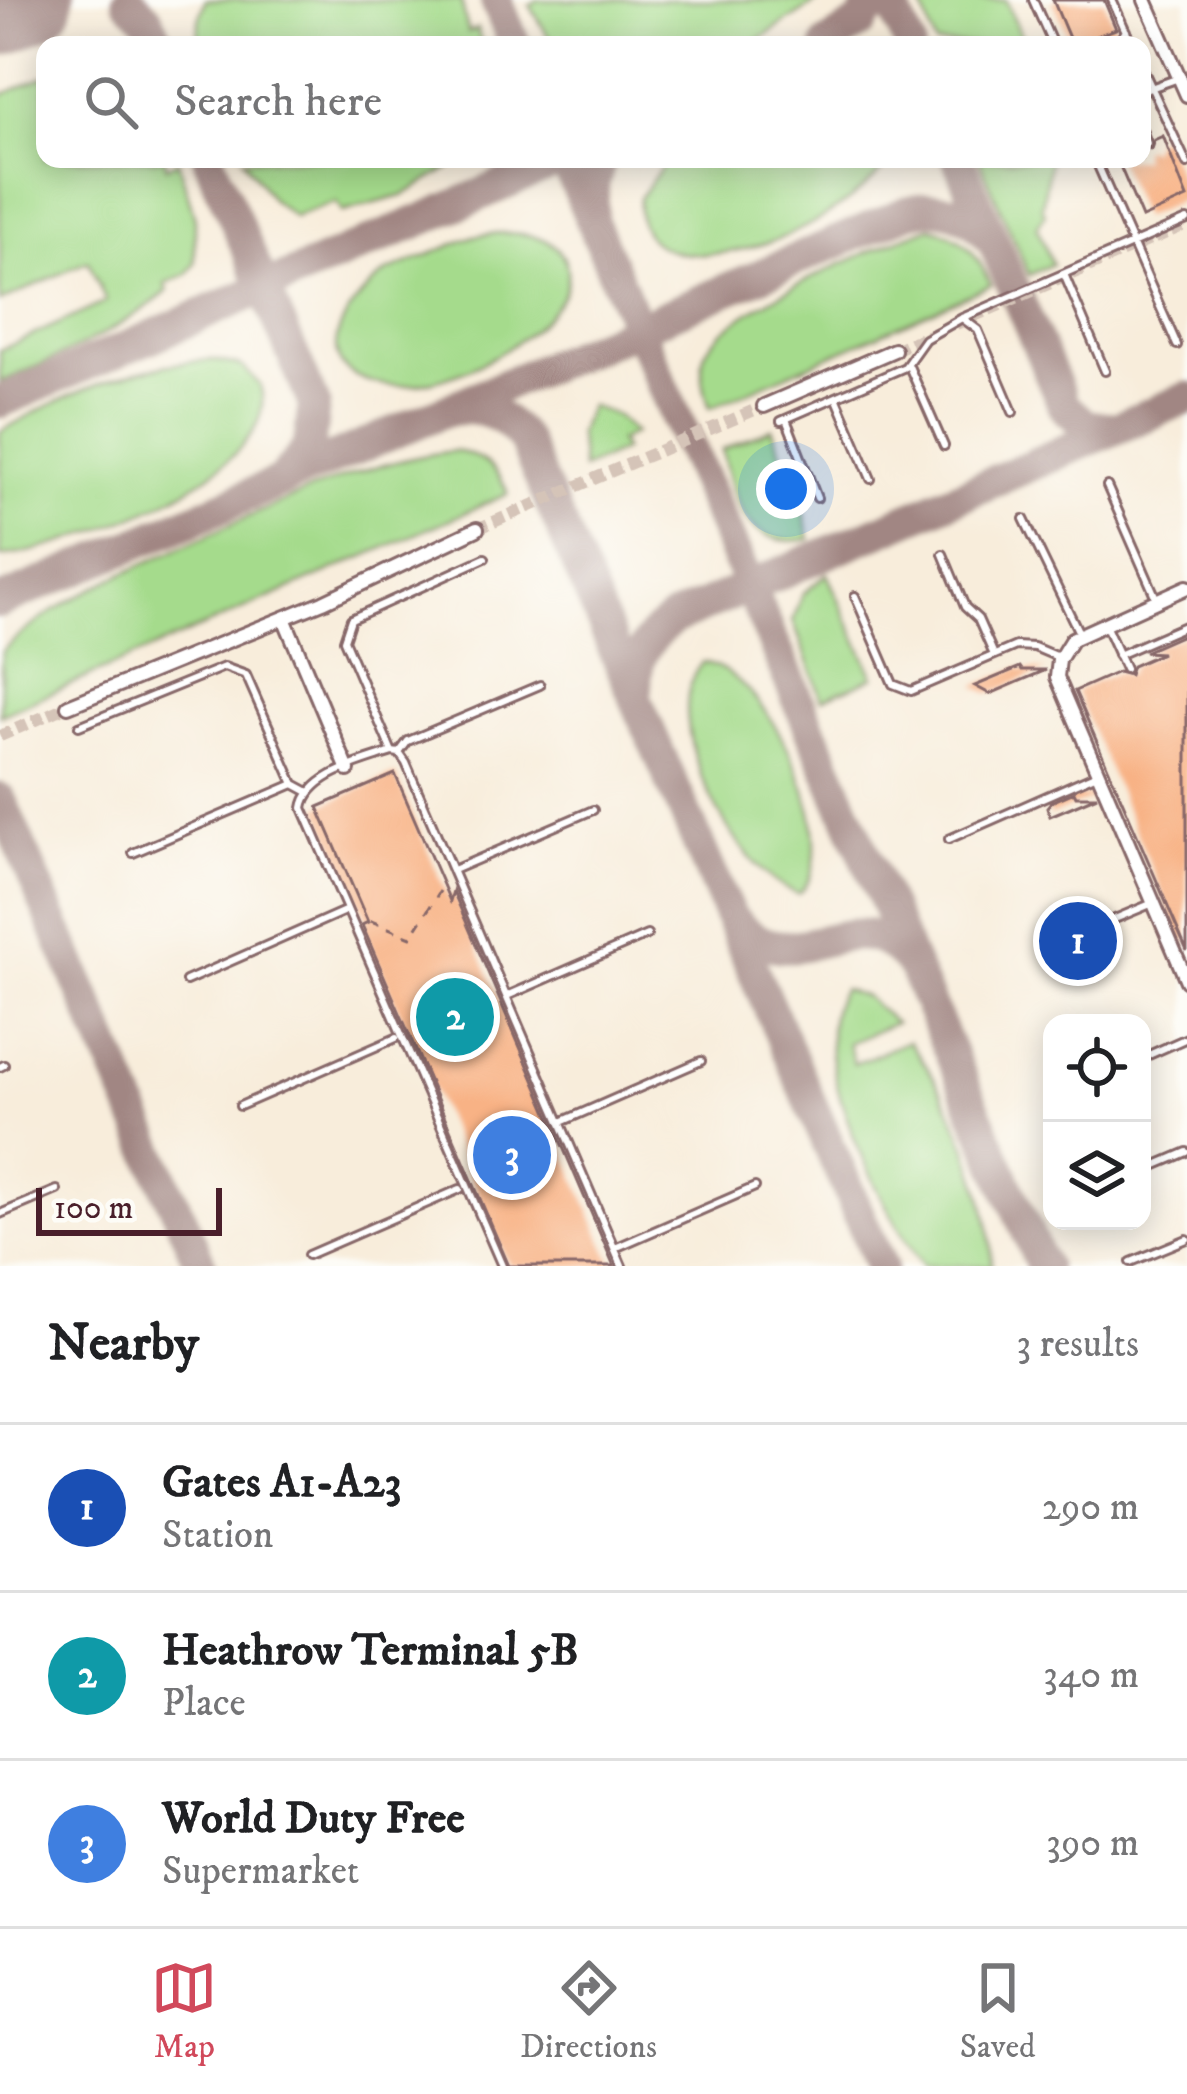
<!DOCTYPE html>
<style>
:root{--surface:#fff;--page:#f2f2f2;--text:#202124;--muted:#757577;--line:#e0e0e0;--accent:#d1495b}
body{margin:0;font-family:"IM FELL DW Pica",serif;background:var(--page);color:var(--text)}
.controls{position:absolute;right:36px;bottom:36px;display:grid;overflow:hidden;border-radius:24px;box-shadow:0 6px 30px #0003}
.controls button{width:108px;height:108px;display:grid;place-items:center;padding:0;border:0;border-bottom:3px solid var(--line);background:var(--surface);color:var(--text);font:60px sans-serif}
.scale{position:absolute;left:36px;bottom:30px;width:186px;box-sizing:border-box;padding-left:12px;border:6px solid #4a1f2b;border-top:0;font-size:33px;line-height:42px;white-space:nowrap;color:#4a1f2b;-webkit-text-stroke:9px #fdfcf7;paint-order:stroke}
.you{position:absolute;left:786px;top:489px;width:42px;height:42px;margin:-30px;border:9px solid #fff;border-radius:50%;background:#1a73e8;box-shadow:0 0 0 18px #1a73e833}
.badge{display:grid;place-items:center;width:78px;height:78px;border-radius:50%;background:var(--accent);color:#fff;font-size:39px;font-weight:700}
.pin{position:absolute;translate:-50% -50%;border:6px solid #fff;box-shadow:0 3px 12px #0006}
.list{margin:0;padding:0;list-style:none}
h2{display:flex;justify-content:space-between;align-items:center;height:156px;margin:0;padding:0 48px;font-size:51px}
h2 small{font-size:39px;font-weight:400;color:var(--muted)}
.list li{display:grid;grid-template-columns:78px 1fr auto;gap:36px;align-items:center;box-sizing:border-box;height:168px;padding:0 48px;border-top:3px solid var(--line)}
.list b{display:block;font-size:45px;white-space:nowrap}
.list p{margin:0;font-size:39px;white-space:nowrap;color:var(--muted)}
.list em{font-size:39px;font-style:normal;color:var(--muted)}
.icon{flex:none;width:66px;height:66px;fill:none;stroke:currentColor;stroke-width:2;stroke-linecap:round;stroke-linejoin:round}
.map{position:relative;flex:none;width:1187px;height:1266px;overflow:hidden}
.search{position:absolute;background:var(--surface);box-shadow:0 6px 30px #0003;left:36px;right:36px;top:36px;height:132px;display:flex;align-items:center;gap:30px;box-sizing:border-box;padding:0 42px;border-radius:24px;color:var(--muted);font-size:45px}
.sheet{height:660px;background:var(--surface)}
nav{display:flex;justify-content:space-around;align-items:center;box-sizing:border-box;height:168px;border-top:3px solid var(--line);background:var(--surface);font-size:33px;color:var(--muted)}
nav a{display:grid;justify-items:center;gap:6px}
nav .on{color:var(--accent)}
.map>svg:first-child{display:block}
.green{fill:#a5db8c;stroke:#787d5c;stroke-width:3}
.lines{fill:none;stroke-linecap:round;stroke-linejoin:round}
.taxiway{stroke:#a18683;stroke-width:33}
.runway{stroke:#a18683;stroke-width:84}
.building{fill:#f8b285}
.street-tunnel{stroke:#d5c4b8;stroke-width:12;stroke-dasharray:12 6;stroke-linecap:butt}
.lane-casing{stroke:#876769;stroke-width:12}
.street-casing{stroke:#876769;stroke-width:18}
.path{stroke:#876769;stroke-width:3;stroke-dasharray:9 9;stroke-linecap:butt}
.lane{stroke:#fff;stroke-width:6}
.street{stroke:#fff;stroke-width:12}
</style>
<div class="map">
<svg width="1187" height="1266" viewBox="0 0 1187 1266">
<rect width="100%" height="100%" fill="#fdfcf7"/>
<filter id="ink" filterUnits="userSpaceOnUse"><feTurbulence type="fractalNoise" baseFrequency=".00833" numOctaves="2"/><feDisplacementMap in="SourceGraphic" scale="24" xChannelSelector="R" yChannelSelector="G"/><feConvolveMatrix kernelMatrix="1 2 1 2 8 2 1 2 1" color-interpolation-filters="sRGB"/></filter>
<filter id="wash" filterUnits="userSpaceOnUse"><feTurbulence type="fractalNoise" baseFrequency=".004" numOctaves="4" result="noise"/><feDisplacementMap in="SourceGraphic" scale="48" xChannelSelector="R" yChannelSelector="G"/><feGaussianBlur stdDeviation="2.7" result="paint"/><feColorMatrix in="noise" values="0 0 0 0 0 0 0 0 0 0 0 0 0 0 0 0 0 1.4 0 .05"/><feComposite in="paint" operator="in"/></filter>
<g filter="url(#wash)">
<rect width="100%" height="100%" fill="#f8eddb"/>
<path class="green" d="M205,0h256l7,32 9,-3 5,16h-284l1,-26z
M538,0h282l-69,45h-198l-23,-40z
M920,0h86l19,45h-89z
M45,76v83h120l1,8 12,-6 17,58v45l-8,10 -22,10 3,7c-49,40 -110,67 -168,91v-32l106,-48 -18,-41 -88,41v-206z
M243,159h222l-63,37 -60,16 -6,-10 -42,15 -22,-17z
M668,159h223c-24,31 -60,56 -96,73 -46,22 -163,49 -156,-34z
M979,159h71l-8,48 3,7 -8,13 15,37 -23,11z
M931,227c32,9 47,28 60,58l-281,123c-5,-16 -12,-39 -5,-55 20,-44 179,-109 226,-126z
M497,233c26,0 62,1 69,32 6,24 -9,41 -24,56 -40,39 -120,79 -177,59 -63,-23 -8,-86 22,-108l87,-36z
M214,360l28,6 18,19c27,89 -195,165 -260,172v-125c64,-38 138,-69 214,-72z
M589,406l27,9 18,18 -15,8 4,9 -41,19 -4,-35z
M772,428l31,80 7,31c-63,12 -77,-37 -88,-89z
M455,451c25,4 44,18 53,43l-508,221 2,-64c56,-53 130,-82 200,-113 81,-37 163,-77 253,-87z
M827,574l47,103 -52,22 -29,-78 10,-27z
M703,662c67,12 147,184 96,232 -64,-19 -147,-179 -96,-232z
M843,989l23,8 29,26 -47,20 6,21 54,-23c44,53 84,156 84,225h-69c-39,-55 -125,-214 -80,-277z"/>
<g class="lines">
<path class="taxiway" d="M128,0l19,18 13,27
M496,0l19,45
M890,0l20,45
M0,14l35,-14
M827,45l34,-22 15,-23
M209,159l105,245 -5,43 -24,29
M565,159l477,1107
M958,159l106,247 22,20 30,2
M592,216l1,-33 8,-24
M0,402l563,-243
M451,410c31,-5 54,6 73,31l357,825
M0,602l907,-390c37,-10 65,0 87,31
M636,691c-2,-32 10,-54 38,-72l513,-221
M0,799l201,467
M733,920c63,70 121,-31 178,45"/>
<path class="runway" d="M0,14l32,-14"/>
</g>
<g id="blocks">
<path class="building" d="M1053,0h51l12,29 -44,16z
M1163,136l24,62 -45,20 -25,-59h25v-11l9,1 3,-9z
M1187,633v318l-112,-260 43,-19 11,3 3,-9 30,-13 -18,-1z
M1020,667l2,3h24l-56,24 -15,-8z
M395,774l55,127 3,-10 161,375h-105l-147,-341 6,-3 -50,-115z
M1074,792l2,4h21l-47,20 -3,-9 4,-5z"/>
</g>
</g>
<g filter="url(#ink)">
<use href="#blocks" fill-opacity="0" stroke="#876769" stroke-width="3"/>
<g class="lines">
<path class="street-tunnel" d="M956,324l231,-100
M894,350l43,-18
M477,529l287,-123
M0,736l68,-30"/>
<g class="lane-casing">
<path id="lane" d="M1033,0l20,45
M1112,0l20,45
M1116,45l10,-14
M1142,67l45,97
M1142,91l34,-12
M1142,130l5,13
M1095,159l82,186
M1064,274l41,97
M962,318l16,12 35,82
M908,364l36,82
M836,397l35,82
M786,419l31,79
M781,421l124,-54 20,-28 37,-21 225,-98
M1107,486l49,112
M1024,519l56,116
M943,554l22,53 13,12 16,36
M855,596l38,88 18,7 105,-45 18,1 26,11
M1106,627l19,42
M1118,655l69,-30
M79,726l145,-59 22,8 48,109 13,7
M392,752l-48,-112 7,-21 134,-61
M399,753l9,-12 132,-56
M949,839l148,-65
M133,853l161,-69
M453,870l140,-60
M1086,931l67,-28
M186,981l161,-71
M507,996l140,-61
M1142,1058l45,-20
M0,1067l4,-2
M240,1106l156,-68
M561,1122l140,-61
M1142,1171l45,-19
M0,1214l57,-24
M615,1248l140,-61
M308,1255l152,-66
M1131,1262l56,-23
M502,1266l-199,-458c5,-34 61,-46 89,-56l7,1 7,10 216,503"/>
</g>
<g class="street-casing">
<path id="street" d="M1145,0l42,95
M764,406l130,-56
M1187,587l-115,52 -13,21 -2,17 130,304
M284,618l64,152
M68,706l255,-104 154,-73"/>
</g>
<path class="path" d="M371,921l40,16 29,-46"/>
<use href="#lane" class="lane"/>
<use href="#street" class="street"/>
</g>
</g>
</svg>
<div class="controls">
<button><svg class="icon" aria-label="locate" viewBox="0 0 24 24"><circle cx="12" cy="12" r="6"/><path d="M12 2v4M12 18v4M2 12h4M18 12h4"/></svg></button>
<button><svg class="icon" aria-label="layers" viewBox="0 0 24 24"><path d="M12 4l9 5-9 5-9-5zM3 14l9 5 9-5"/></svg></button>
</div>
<div class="scale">100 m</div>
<div class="you"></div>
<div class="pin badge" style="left:1078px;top:941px;background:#1a4fb4">1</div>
<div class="pin badge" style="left:455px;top:1017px;background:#0f9aa8">2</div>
<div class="pin badge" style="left:512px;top:1155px;background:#3f7fe0">3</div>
<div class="search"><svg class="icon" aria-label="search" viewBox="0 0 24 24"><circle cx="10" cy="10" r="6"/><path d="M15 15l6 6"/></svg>Search here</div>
</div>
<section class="sheet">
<h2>Nearby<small>3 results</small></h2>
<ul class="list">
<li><span class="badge" style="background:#1a4fb4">1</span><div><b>Gates A1-A23</b><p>Station</p></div><em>290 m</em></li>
<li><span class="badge" style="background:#0f9aa8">2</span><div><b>Heathrow Terminal 5B</b><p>Place</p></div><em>340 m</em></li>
<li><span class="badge" style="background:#3f7fe0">3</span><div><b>World Duty Free</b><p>Supermarket</p></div><em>390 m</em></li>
</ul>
</section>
<nav>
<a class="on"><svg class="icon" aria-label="map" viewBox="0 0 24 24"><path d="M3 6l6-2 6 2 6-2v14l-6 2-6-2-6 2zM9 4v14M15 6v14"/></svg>Map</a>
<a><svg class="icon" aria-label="directions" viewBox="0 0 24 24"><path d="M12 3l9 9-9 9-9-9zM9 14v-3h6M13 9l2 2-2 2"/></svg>Directions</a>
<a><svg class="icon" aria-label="saved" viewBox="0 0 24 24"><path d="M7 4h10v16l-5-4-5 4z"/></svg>Saved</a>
</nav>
